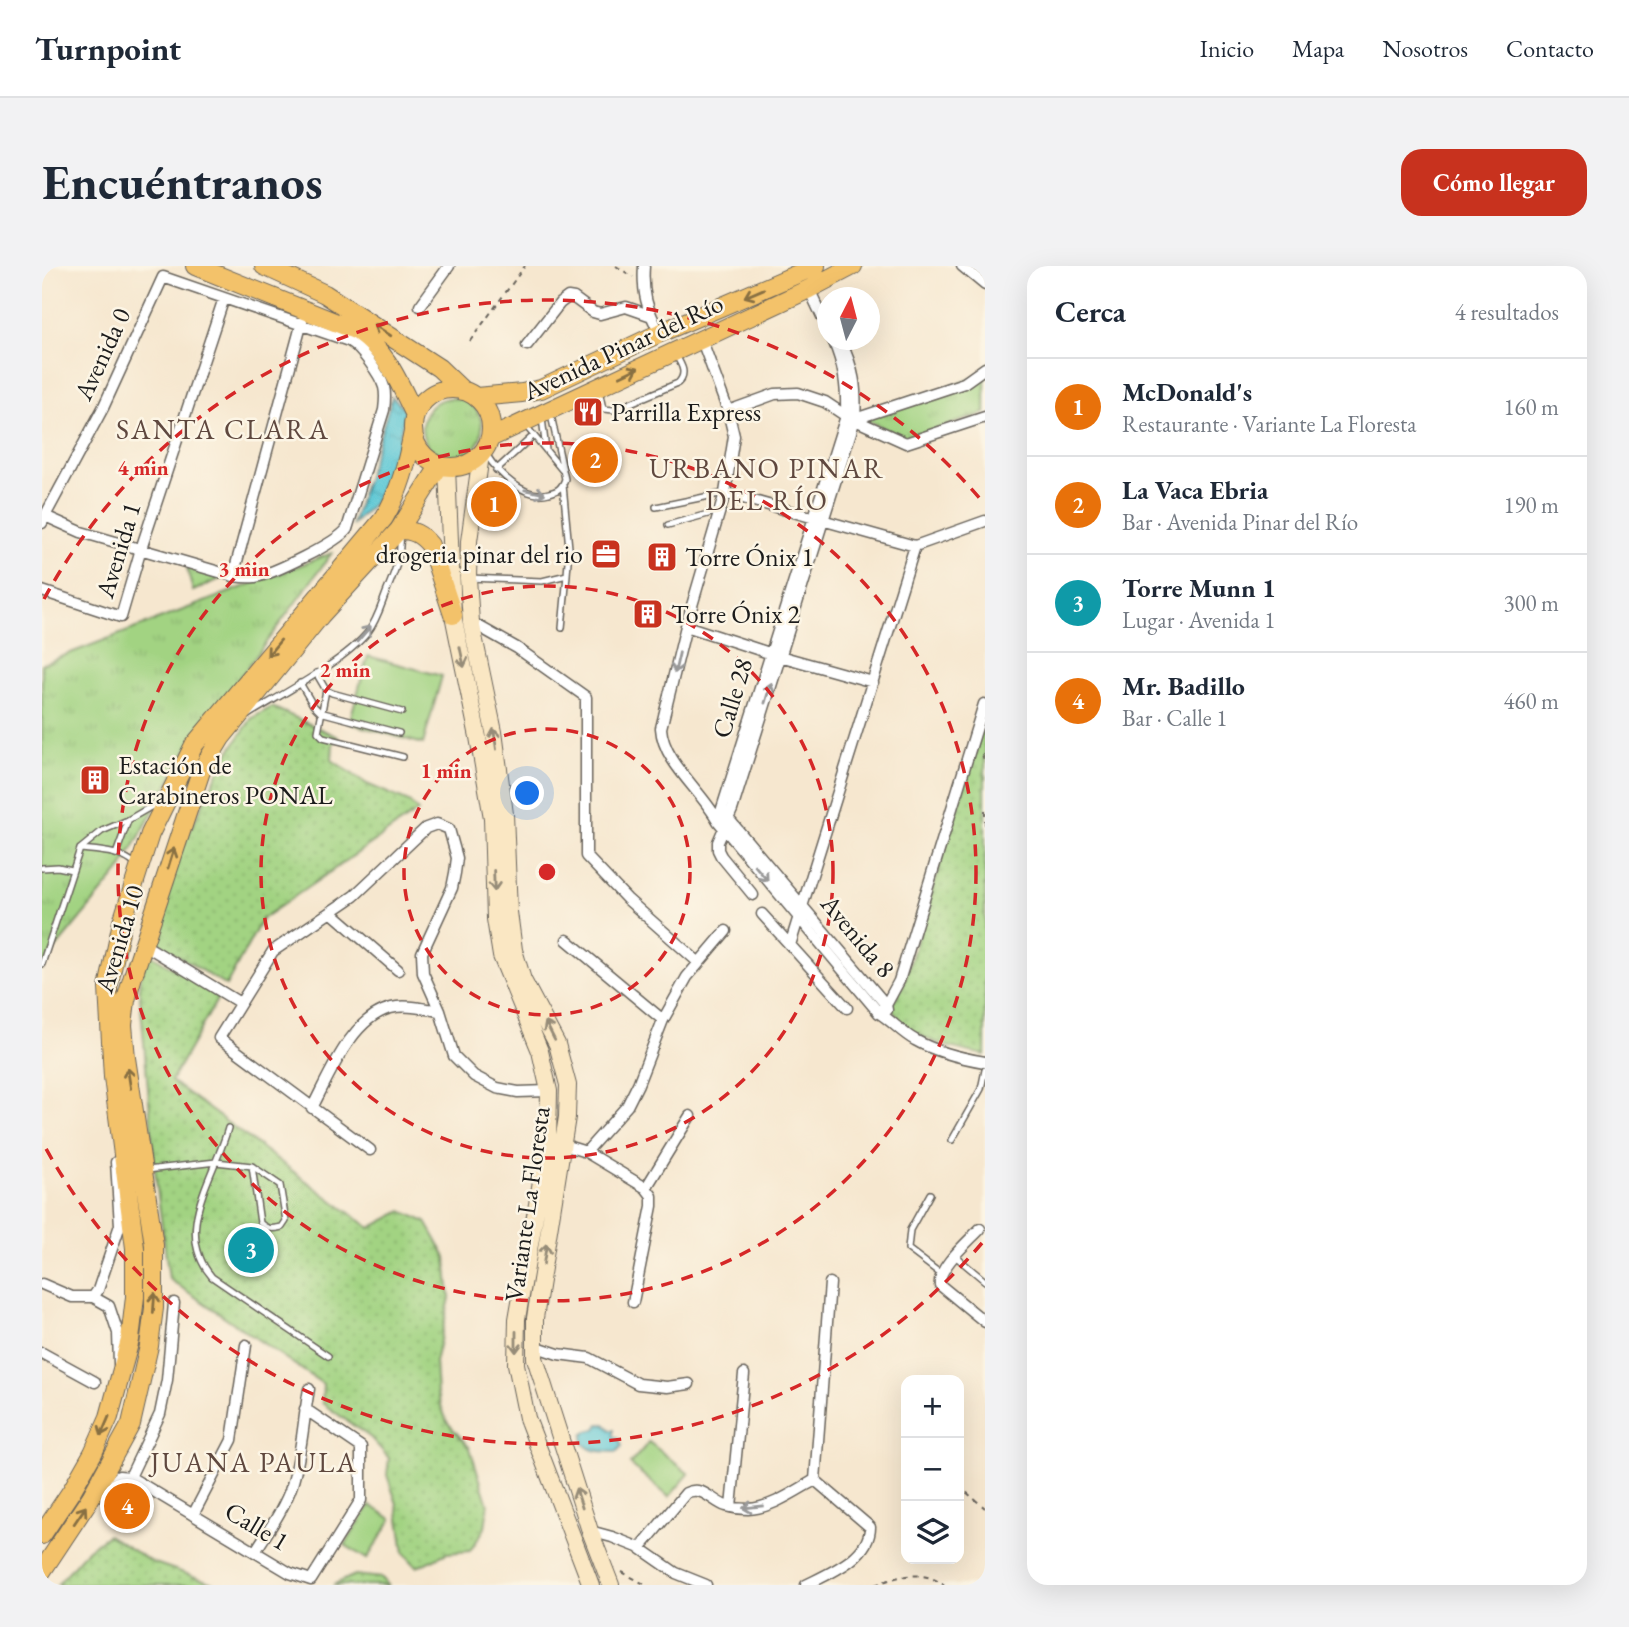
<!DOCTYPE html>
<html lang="es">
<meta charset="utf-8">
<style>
:root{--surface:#fff;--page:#f2f2f3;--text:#1f2937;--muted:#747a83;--line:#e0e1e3;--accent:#c8321e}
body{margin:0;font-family:"EB Garamond",serif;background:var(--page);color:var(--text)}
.controls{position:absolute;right:21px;bottom:21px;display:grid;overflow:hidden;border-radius:14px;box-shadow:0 7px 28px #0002}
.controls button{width:63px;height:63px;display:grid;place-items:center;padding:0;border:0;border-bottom:2px solid var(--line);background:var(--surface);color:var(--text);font:35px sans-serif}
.compass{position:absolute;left:775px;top:21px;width:63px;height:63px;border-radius:50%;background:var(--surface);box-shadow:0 7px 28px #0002;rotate:6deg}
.you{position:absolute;left:486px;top:528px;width:24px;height:24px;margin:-18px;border:5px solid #fff;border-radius:50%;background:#1a73e8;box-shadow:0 0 0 10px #1a73e833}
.badge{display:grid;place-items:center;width:46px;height:46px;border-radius:50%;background:var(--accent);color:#fff;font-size:23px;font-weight:700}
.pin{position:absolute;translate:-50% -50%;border:4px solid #fff;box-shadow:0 2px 7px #0006}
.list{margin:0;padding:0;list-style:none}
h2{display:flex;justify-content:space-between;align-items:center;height:91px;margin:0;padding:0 28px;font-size:30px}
h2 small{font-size:23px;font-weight:400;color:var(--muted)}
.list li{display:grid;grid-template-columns:46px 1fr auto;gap:21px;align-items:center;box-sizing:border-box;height:98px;padding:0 28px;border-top:2px solid var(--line)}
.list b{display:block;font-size:26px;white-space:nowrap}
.list p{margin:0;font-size:23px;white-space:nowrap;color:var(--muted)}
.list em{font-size:23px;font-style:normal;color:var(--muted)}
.icon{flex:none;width:38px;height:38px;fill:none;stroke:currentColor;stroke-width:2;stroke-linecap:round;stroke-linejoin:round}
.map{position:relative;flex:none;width:943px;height:1319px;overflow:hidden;border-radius:21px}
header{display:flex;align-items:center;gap:42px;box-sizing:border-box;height:98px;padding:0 35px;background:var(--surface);border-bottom:2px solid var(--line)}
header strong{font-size:33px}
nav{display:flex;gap:38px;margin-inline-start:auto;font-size:24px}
.intro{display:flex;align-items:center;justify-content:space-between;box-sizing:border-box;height:168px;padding:0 42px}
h1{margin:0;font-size:49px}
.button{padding:18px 32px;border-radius:21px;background:var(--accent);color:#fff;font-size:24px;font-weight:700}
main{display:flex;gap:42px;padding:0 42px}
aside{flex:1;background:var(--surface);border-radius:21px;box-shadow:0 7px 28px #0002}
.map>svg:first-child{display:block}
.grass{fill:url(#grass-dots);stroke:#5f784f;stroke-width:2}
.park{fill:url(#park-tufts);stroke:#5f784f;stroke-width:2}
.pitch{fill:#a2d382;stroke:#5f784f;stroke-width:2}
.water{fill:url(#water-ripples);stroke:#3c7278;stroke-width:2}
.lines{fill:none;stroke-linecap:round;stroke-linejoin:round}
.lane-casing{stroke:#68635b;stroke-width:8}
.street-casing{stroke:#68635b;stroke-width:13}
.secondary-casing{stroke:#68635b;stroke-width:18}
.primary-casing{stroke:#68635b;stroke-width:20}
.path{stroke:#68635b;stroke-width:2;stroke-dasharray:5 5;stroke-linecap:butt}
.lane{stroke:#fff;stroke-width:5}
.street{stroke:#fff;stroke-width:10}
.secondary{stroke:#fae7c3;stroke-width:16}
.primary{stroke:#f3c26a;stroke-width:18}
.oneway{stroke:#886f43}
.oneway2{stroke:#999}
.oneway3{stroke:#968c78}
.ring{fill:none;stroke:#d62828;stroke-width:3.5;stroke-dasharray:12 9}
.labels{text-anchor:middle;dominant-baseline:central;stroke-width:5;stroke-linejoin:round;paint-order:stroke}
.street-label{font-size:26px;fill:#1c1c1c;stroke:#fcf5e5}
.poi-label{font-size:26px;fill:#1c1c1c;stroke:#fcf5e5;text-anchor:start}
.neighbourhood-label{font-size:28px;letter-spacing:2px;fill:#5f483f;stroke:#fcf5e5}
.centre{fill:#d62828;stroke:#fcf5e5;stroke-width:3.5}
.ring-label{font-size:21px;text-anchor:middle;font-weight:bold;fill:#d62828;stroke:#fcf5e5;stroke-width:5;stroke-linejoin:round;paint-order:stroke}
</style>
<header>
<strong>Turnpoint</strong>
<nav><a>Inicio</a><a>Mapa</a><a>Nosotros</a><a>Contacto</a></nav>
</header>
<div class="intro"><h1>Encuéntranos</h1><a class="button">Cómo llegar</a></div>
<main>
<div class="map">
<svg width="943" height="1319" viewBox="0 0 943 1319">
<defs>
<pattern id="grass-dots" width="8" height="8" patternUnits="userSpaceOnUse" patternTransform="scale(1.75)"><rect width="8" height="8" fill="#a2d382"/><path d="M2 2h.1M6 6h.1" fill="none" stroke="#8bb570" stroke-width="1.8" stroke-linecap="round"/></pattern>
<pattern id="park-tufts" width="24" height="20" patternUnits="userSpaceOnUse" patternTransform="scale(1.75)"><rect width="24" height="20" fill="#a2d382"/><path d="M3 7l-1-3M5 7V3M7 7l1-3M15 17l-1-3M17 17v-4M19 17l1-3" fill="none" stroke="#8bb570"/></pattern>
<pattern id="water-ripples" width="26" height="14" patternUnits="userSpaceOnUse" patternTransform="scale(1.75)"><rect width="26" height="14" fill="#5cc7d5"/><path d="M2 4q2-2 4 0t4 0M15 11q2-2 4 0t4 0" fill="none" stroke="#4faab6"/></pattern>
</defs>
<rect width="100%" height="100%" fill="#fcf5e5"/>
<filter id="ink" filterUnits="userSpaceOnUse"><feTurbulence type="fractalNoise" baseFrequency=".0143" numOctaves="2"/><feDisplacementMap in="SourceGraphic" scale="14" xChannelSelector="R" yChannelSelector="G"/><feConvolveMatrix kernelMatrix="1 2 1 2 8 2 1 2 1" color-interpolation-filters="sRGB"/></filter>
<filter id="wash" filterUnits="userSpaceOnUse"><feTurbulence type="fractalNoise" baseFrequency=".00686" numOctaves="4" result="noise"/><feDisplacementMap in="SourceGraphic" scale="28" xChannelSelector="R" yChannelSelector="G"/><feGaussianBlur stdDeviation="1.57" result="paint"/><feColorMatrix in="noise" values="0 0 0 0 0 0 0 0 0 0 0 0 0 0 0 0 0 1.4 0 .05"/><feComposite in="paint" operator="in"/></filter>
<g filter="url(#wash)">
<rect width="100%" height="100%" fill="#f6e7cf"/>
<path class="grass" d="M230,441l66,30 -5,7 -1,16 35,24 42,18 9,9 -156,108 -36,67 -77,-49 22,-67 54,-112 27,-40z
M943,452v337c-26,-5 -59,-12 -80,-30 -5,-5 -10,-12 -15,-17l13,-22z
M105,686l72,44 -48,85 199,147 32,-17 24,11 20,35 4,41 -15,64 2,32 10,28 23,26 18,57 -3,23 -15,23 -23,2 -30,14 -13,-14 -7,-49 -10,-29 2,-17 -18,-20 -49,-35 1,-19 -154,-105 -13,-98 -17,-196z
M66,1269l44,27 67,23h-162l31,-36z
M313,1309l27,3 6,7h-55z"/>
<path class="park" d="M943,108v39l-79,26 -43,-21z
M380 162a30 30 0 1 1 60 0a30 30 0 1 1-60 0Z
M290,287l-144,195 -66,120 -73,88 -7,14v-306z
M147,299l38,11 -34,15 -6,-22z"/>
<path class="pitch" d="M326,390l74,20 -19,68 -74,-21z
M607,1176l40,32 -20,23 -39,-33z
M328,1239l22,14 -25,40 -22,-14z"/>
<path class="water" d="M350,131l13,12 -9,49 -21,44 -23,23z
M557,1158h6l6,6h3v6l5,3 3,7 -5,6c-13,-1 -24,2 -34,-9v-8l5,-4 8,-2z"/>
</g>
<g filter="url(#ink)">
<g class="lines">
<g class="lane-casing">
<path id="lane" d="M557,124l4,19 11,1 64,-27c10,-10 3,-19 -3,-29
M500,152l4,32
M484,160l36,44
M444,188c12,19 38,46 63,39 9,-2 13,-5 16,-14l-14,-64
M454,204l37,-34
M614,241l68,-14
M626,259l51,-14
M427,312l73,3 25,-6 2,-27 -6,-63
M520,362l5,-53
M274,407l10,17 6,3 70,19
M258,417l13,22 7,7 79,21
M284,424l-8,42 5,5 80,20
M206,449c34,-21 96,-53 120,-83 10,-13 14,-30 20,-44 7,-17 14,-34 12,-53
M38,583c19,2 41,2 56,16
M74,588l12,-33
M0,602l16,-1 14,3
M0,698l38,-115 22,-18 26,-11 31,-18
M186,862c-13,48 -56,102 -16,149l116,79
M910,874l29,-51 4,-19
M210,900l28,19 6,36 -4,6c-9,2 -15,3 -22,-4z
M105,904l69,-8 36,4
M888,928l-20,36 -2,19 33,25
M913,990l30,25"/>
</g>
<g class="street-casing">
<path id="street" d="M602,0c-2,26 3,44 16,67
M920,0l23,19
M767,23l19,40
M378,40l29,-40
M659,72l27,73 6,25 -9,57 -39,133 -25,102c2,34 41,63 57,93l161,192c13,8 23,20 36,27 21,12 46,18 70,22
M485,79l33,-42 8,-6 6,1 19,14 7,2 26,-7 23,8
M686,145l47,-17 23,-1 27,9 21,14 60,27 79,-26
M813,153l109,-36 21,-15
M683,227l190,53 70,-25
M0,257l3,-7 58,-108 60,-131 186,64c11,6 31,33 35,46 2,8 1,15 0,23l-37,119c-10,14 -75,45 -92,48 -8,1 -15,0 -22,-1l-152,-44 -36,-16
M191,310l69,-254
M0,325l79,26 20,-68 83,-251
M429,356l46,26 69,49v159l41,43 71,63
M644,360l83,27 104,29
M684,550l160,189 1,5
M676,555l128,-405c1,-29 -2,-51 -13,-76
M711,629l-32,-39 -3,-6v-8l14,-32 123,-391c2,-30 -1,-51 -15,-79
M289,646l67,58
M720,648l85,94
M525,674l96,80
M101,678l97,59
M748,679l125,-399
M837,747l7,-8 13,-24 85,-277
M270,842c17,-32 40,-91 79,-100 15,-4 33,1 49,3
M515,877l29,9 60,36 6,8v10l-19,96
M328,884l-151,-112 54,-87 81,-55 72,-68 11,-4 12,5 8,29 -2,15 -3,15 -30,65 1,20 17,38 14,45 20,20 23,12 21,4 31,-1
M544,886l41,-46 11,-22 25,-64 24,-43 39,-46
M604,922l44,-72
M938,963c-12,13 -43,39 -40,56l45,37
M0,1018l30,13h21l16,9 9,27 1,31
M51,1031l5,-7 22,-65 -4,-63
M492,1080l24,8 31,4 49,26 29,3 22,-3
M0,1087l53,29
M88,1211l30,-63 7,-34 7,-77
M773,1214l15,-197
M53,1226l10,1 14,-17 11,1 160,96 21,7 50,-80v-53l-56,-38
M689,1241l13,-133
M151,1249l39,-75 14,-95
M548,1265l22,6 28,11 36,25 30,12
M598,1282l46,-55c16,-8 26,8 40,13 7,2 16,3 22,3 24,-1 47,-18 67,-29
M213,1286c13,-21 29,-43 37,-67 10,-31 11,-64 17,-96
M764,1319c24,-12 64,-28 64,-58l-55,-47"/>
</g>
<g class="secondary-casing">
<path id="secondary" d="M439,189l-12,86 -1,37 3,44 23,110 11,82 4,98 5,38 9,30 34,64 11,41 -1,32 -32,201v40l55,173 21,54
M405,201l6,148 25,122 14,81 3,101 6,37 39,95 9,40 -1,50 -31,178 -1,45 11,54 64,167"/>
</g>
<g class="primary-casing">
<path id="primary" d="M153,0l162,65c31,22 41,50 58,84
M222,0l61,28 114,74 24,23
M371 162a39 39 0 1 1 78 0a39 39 0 1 1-78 0Z
M434,131l46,-4 19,-4 119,-56 156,-67
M448,172l319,-149 44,-23
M357,264c14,0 22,4 31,15l23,70
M0,1269l30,-45 21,-37 16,-36 21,-77 5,-43v-49l-22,-171 -5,-89 14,-66 28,-88 44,-89 190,-227c16,-27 23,-55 29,-86
M0,1305l49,-74 40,-73 18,-78 5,-38v-63l-28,-187 -3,-33 3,-25 7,-24 68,-205 20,-33 100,-123 78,-85 41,-65"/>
</g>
<path class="path" d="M574,0l17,11
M428,75l55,-75
M940,488l3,9
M943,544v90
M917,1220l26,22
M580,1306l24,13
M833,1319c23,-9 47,-16 69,0"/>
<use href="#lane" class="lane"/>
<use href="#street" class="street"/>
<use href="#secondary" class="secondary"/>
<use href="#primary" class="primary"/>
</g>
<defs><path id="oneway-shaft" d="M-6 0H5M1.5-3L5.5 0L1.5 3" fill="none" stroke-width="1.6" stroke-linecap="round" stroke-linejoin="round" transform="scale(1.75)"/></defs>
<g class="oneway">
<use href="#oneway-shaft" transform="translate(712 27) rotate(157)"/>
<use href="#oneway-shaft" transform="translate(340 64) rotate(-147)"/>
<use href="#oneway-shaft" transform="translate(587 106) rotate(-25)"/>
<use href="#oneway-shaft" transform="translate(232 382) rotate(130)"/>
<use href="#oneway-shaft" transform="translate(129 592) rotate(-73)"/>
<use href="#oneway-shaft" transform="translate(87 812) rotate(-99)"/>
<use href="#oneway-shaft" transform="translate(112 1037) rotate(-86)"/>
<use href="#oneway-shaft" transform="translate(63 1160) rotate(113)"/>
<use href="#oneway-shaft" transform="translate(38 1249) rotate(-56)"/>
</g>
<g class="oneway2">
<use href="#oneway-shaft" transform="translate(493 226) rotate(11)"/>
<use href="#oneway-shaft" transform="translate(322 368) rotate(-49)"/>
<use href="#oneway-shaft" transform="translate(635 397) rotate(103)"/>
<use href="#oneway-shaft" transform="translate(726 427) rotate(-73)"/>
<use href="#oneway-shaft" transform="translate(719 607) rotate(50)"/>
<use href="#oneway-shaft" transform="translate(711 1241) rotate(174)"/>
</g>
<g class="oneway3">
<use href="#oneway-shaft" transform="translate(420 391) rotate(78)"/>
<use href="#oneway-shaft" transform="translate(453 473) rotate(-98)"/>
<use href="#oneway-shaft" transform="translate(452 615) rotate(88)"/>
<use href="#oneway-shaft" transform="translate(508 765) rotate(-117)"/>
<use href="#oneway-shaft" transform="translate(503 988) rotate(-81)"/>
<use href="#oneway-shaft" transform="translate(474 1076) rotate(90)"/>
<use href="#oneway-shaft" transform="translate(537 1232) rotate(-108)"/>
</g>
</g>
<g class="ring">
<circle cx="505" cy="606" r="143"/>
<circle cx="505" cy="606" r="286"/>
<circle cx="505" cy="606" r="429"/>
<path d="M940 977A572 572 0 0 1 2 879M2 333A572 572 0 0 1 940 235"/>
</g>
<defs>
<g id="restaurant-square" transform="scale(1.575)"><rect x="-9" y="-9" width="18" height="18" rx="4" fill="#c8321e" stroke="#fcf5e5"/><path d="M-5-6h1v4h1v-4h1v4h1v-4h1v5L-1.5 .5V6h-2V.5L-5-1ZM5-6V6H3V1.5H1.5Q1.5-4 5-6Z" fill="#fff"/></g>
<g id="office-square" transform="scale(1.575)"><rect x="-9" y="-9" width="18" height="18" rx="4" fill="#c8321e" stroke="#fcf5e5"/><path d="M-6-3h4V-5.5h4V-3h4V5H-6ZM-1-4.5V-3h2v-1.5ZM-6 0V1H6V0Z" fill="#fff"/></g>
<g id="building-square" transform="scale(1.575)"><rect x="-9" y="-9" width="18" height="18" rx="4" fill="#c8321e" stroke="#fcf5e5"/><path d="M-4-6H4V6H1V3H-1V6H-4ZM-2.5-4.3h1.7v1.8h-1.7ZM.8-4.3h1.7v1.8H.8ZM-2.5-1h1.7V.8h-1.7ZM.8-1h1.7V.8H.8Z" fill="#fff"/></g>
</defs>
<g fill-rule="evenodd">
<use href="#restaurant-square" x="546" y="146"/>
<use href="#office-square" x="564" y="288"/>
<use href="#building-square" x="620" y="291"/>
<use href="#building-square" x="606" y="348"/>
<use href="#building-square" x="53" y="514"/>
</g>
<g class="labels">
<g class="street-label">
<text transform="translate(581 81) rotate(-25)">Avenida Pinar del Río</text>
<text transform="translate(60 88) rotate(-65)">Avenida 0</text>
<text transform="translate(76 284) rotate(-73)">Avenida 1</text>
<text transform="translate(690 432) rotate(-73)">Calle 28</text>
<text transform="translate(816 670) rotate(50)">Avenida 8</text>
<text transform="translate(77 673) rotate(-73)">Avenida 10</text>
<text transform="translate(485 938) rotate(-82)">Variante La Floresta</text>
<text transform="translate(215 1260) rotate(31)">Calle 1</text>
</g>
<g class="poi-label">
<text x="569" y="146">Parrilla Express</text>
<text x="541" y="288" text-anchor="end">drogeria pinar del rio</text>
<text x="643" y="291">Torre Ónix 1</text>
<text x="629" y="348">Torre Ónix 2</text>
<text x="76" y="499">Estación de<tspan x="76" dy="30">Carabineros PONAL</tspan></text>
</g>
<g class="neighbourhood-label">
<text x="181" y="163">SANTA CLARA</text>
<text x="725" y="202">URBANO PINAR<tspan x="725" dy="32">DEL RÍO</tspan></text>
<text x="212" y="1196">JUANA PAULA</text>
</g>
</g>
<circle cx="505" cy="606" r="10" class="centre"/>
<g class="ring-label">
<text x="101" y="209">4 min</text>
<text x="202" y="310">3 min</text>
<text x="303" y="411">2 min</text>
<text x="404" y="512">1 min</text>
</g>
</svg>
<div class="controls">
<button>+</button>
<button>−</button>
<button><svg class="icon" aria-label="layers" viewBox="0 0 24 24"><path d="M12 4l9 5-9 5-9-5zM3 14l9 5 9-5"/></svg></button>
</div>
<svg class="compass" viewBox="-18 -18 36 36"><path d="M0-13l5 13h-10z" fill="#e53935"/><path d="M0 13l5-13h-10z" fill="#747a83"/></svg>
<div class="you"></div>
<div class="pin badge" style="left:452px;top:238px;background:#e8710a">1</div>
<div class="pin badge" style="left:553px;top:194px;background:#e8710a">2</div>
<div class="pin badge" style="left:209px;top:984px;background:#0f9aa8">3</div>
<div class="pin badge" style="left:85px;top:1240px;background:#e8710a">4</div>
</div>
<aside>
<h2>Cerca<small>4 resultados</small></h2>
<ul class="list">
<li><span class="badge" style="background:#e8710a">1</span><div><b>McDonald's</b><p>Restaurante · Variante La Floresta</p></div><em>160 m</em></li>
<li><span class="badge" style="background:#e8710a">2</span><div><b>La Vaca Ebria</b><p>Bar · Avenida Pinar del Río</p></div><em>190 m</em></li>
<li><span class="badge" style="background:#0f9aa8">3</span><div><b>Torre Munn 1</b><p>Lugar · Avenida 1</p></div><em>300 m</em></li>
<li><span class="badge" style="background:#e8710a">4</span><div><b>Mr. Badillo</b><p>Bar · Calle 1</p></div><em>460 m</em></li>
</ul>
</aside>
</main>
